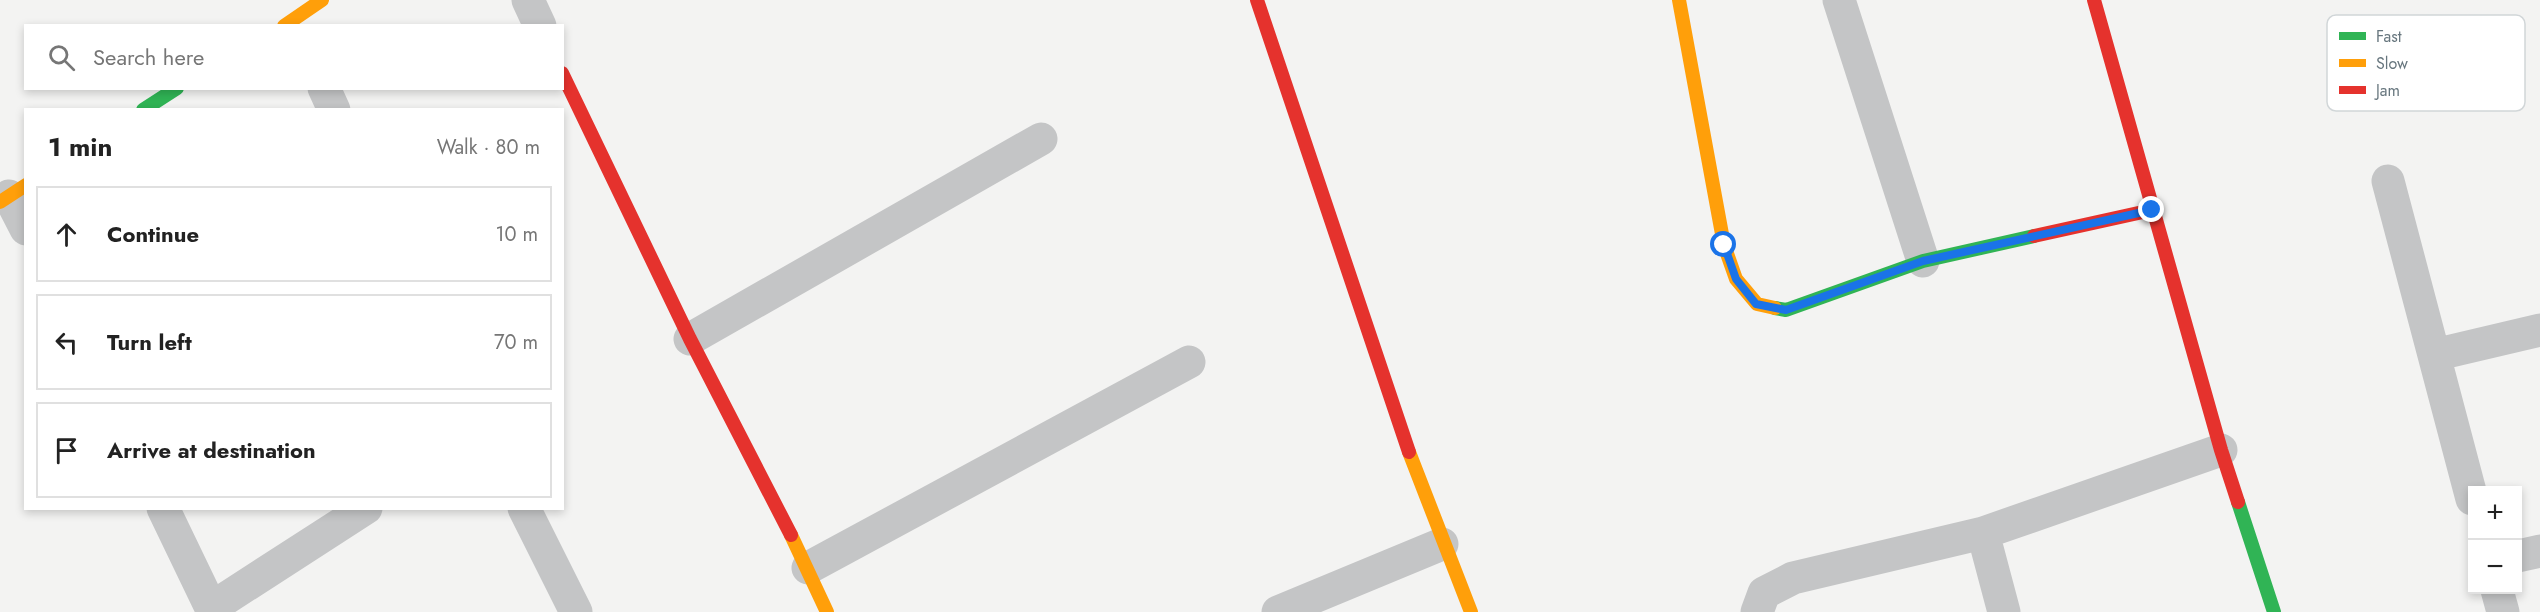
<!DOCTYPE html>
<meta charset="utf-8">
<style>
:root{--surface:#fff;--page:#f2f2f2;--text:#222;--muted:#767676;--line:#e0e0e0}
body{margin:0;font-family:Jost,sans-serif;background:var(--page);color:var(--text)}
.controls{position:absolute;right:18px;bottom:18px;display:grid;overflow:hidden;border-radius:0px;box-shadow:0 3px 9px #0003}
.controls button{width:54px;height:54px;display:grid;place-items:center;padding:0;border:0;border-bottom:2px solid var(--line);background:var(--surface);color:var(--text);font:30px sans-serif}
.stop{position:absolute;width:18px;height:18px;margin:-14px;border:4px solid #1a73e8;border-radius:50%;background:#fff}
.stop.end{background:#1a73e8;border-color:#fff;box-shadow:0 2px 6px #0008}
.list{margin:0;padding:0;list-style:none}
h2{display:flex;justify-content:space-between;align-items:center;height:78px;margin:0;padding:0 24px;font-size:26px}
h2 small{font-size:20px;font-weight:400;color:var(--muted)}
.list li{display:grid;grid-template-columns:39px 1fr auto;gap:18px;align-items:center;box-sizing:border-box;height:96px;margin:0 12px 12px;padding:0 12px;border:2px solid var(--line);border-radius:0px}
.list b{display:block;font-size:22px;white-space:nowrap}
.list em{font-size:20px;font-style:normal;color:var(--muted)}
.icon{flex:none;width:33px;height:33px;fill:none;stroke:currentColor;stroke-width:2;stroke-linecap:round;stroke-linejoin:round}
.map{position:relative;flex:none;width:2540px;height:612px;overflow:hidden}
.search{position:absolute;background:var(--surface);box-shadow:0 3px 9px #0003;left:24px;top:24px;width:540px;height:66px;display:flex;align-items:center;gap:15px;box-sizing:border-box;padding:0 21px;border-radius:0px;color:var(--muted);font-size:22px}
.panel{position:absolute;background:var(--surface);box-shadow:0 3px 9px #0003;left:24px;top:108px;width:540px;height:402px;border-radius:0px}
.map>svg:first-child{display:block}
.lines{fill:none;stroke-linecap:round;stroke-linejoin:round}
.street{stroke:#c4c5c6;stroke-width:33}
.fast{stroke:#30b455;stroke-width:14}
.slow{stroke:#ff9f0a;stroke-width:14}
.jam{stroke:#e5322d;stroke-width:14}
.route{stroke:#1a73e8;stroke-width:8}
.key{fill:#fff;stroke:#d1d6d8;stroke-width:1.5}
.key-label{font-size:16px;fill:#67767e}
</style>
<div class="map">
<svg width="2540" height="612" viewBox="0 0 2540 612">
<rect width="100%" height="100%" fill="#f3f3f2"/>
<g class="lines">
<path class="street" d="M528,0l12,26
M1839,0l84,261
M324,88l10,22
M2388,181l84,318
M9,196l17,33
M690,339l351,-200
M2434,355l106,-25
M163,508l50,104
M524,508l52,104
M1983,533l21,79
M2518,556l22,-5
M808,568l381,-206
M2497,590l6,22
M211,608l155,-100
M1278,612l164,-68
M1757,612l7,-19 29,-15 190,-45 238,-83"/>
<path class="fast" d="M143,110l34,-22
M1775,308l11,2 137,-49 111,-25
M2238,502l36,110"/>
<path class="slow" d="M1679,0l45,245 12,34 21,25 18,4
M284,26l38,-26
M0,202l26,-17
M1409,452l62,160
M791,535l36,77"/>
<path class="jam" d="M1257,0l152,452
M2094,0l127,450 17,52
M562,73l128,266 101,196
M2034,236l118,-26"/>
</g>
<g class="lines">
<path class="route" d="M1724,245l12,34 20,25 30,6 137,-49 229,-51"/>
</g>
<rect x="2327" y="15" width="198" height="96" rx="9" class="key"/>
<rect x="2339" y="32" width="27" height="8" fill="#30b455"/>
<rect x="2339" y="59" width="27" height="8" fill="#ff9f0a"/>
<rect x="2339" y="86" width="27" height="8" fill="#e5322d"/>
<g class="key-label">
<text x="2376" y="42">Fast</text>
<text x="2376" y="69">Slow</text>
<text x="2376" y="96">Jam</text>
</g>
</svg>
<div class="controls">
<button>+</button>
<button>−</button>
</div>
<div class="stop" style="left:1724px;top:245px"></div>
<div class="stop end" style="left:2152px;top:210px"></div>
<div class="search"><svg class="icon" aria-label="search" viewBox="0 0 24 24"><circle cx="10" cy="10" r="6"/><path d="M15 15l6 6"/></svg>Search here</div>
<section class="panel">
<h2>1 min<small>Walk · 80 m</small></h2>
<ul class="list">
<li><svg class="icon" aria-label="ahead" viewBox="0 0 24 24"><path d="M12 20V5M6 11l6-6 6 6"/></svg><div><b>Continue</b></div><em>10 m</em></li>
<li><svg class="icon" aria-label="left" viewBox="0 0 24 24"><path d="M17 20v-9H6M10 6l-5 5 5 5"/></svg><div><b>Turn left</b></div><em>70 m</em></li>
<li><svg class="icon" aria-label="arrive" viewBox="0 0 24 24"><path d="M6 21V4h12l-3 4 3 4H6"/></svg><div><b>Arrive at destination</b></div></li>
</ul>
</section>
</div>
